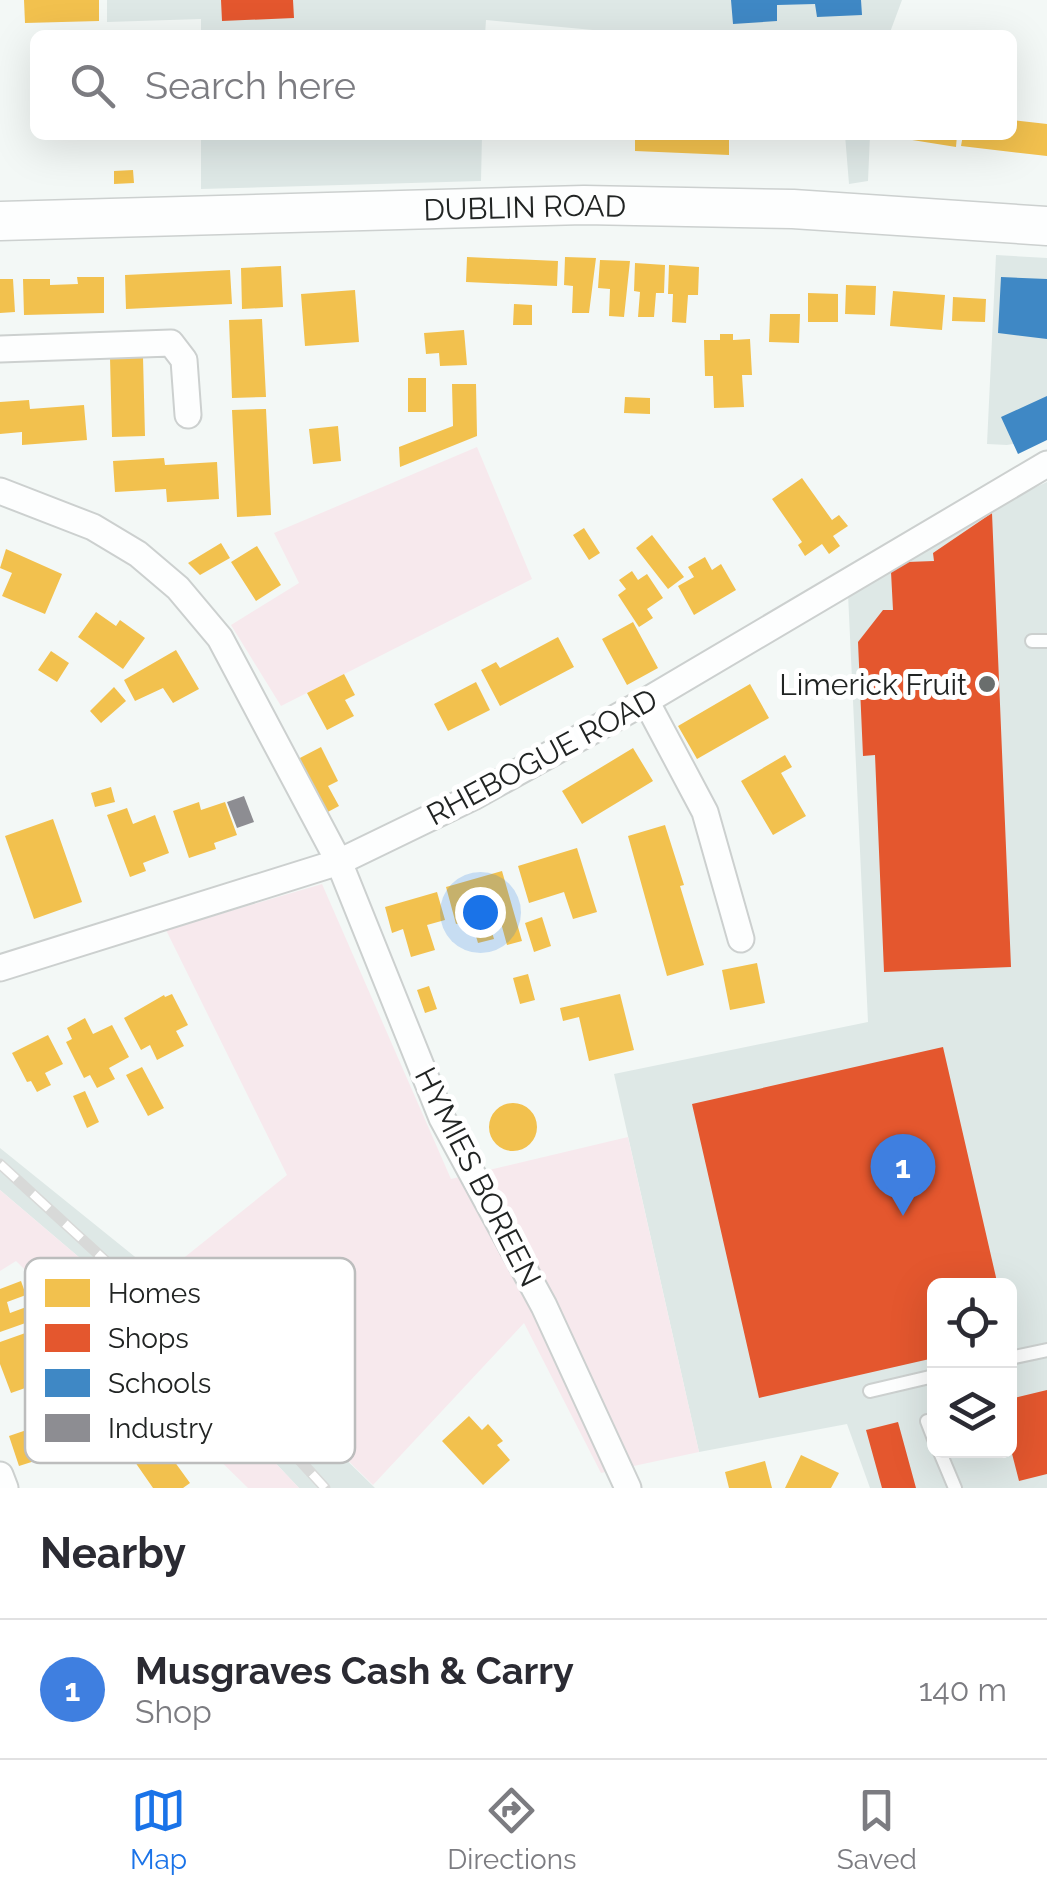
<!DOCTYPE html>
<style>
:root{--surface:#fff;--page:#f7f7f7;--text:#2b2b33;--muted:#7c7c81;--line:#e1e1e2;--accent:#1a73e8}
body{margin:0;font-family:Raleway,sans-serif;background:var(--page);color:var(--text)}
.controls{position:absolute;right:30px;bottom:30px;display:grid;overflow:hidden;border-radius:15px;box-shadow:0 10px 40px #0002}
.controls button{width:90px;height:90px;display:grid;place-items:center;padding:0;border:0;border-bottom:2px solid var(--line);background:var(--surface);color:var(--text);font:50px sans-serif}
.you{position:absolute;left:480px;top:912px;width:35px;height:35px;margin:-25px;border:8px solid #fff;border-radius:50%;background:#1a73e8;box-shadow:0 0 0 15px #1a73e833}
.badge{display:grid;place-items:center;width:65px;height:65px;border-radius:50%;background:var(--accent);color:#fff;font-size:32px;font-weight:700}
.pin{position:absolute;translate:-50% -82px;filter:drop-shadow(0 2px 5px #0008)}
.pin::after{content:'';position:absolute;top:52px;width:35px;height:30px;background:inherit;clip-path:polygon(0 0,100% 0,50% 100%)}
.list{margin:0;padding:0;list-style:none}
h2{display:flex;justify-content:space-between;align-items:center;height:130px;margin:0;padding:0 40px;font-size:42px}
h2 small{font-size:32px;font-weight:400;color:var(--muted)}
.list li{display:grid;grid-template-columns:65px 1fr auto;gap:30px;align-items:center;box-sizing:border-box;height:140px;padding:0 40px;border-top:2px solid var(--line)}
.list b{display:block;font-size:38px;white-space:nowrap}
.list p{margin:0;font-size:32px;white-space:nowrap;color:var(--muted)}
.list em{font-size:32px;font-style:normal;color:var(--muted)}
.icon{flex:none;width:55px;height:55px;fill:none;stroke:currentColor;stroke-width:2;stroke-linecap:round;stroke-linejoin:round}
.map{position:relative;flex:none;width:1047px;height:1488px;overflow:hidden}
.search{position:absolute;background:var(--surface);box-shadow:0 10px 40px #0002;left:30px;right:30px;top:30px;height:110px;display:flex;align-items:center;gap:25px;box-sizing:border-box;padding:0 35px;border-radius:15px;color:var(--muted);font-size:38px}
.sheet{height:270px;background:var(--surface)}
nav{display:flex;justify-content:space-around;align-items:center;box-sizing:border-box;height:140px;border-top:2px solid var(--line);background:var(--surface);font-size:28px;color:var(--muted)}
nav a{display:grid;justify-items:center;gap:5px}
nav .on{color:var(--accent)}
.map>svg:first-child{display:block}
.built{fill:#dee8e6;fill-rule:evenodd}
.green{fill:#f7e9ed}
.homes{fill:#f2c14e}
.shops{fill:#e4572e}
.schools{fill:#3f88c5}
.industry{fill:#8d8d92}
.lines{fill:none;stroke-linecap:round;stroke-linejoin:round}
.service-casing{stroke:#ccd0cf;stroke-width:16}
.minor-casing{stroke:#ccd0cf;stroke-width:29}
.secondary-casing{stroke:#ccd0cf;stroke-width:41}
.service{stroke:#fdfefe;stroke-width:12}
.minor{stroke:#fdfefe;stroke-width:25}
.secondary{stroke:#fdfefe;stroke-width:38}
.rail-casing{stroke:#d8d9d8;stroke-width:11}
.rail{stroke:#fff;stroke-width:8;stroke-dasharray:22;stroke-linecap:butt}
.poi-dot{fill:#6a6e6d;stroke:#fff;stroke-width:4}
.labels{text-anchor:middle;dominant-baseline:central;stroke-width:10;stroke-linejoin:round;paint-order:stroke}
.street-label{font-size:30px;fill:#212423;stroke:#fff}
.poi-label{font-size:30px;fill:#212423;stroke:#fff;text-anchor:end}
.key{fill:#fff;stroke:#bcbdbd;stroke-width:2.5}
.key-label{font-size:28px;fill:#212423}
</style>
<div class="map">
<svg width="1047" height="1488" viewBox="0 0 1047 1488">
<rect width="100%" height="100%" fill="#f3f8f6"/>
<path class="built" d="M107,0h795l-13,35h-243l-160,-15 -1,15h-284v-16l-94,3z
M201,135h281l-1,46 -280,8z
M845,135h25l-2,46 -19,3z
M996,255l51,3v180l-40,7 -20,-1z
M1047,482v1006h-177l-23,-64 -148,28 -85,-378 254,-52 -20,-428 162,-95zM934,1286h76v164h-76z
M0,1148l160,129 215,211h-76l-205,-218 -94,-80z"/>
<path class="green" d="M477,447l55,132 -251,127 -50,-81 68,-42 -25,-50z
M322,884l129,295 177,-42 71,315 -98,21 -77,-150 -151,162 -213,-208 127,-102 -121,-245z
M0,1190l94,80 205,218h-51l-232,-227 -16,10z"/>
<path class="homes" d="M24,0h75v21l-74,2z
M1012,120l35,4v32l-86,-10 2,-11h49z
M635,135h94v20l-94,-4z
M881,135h76l-1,12z
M133,170l1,13 -20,1v-13z
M467,257l91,4 -1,25 -91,-4z
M565,257l31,1 -7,55h-17l1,-27 -9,-1z
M600,260l30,1 -6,56 -15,-1 1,-27 -12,-1z
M635,263l30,2 -1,28h-8l-2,24h-16l2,-25 -6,-1z
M669,265l30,2 -1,28h-10l-2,28 -14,-1 1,-28h-5z
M281,266l2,41 -41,2 -1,-41z
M230,270l2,34 -106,5 -1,-34z
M77,277h27v36l-80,2 -1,-36h27v6l28,-1z
M0,279h13l2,33 -15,1z
M846,285l30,1 -1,29 -30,-1z
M355,290l4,52 -54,4 -4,-52z
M893,291l52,4 -3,35 -52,-4z
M808,293l30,1v28h-30z
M953,297l33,2 -1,23 -33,-1z
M514,304l18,1v20h-19z
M770,314h30l-1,29 -30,-1z
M262,319l4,78 -34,1 -3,-78z
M464,330l3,35 -27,1 -1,-13 -13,1 -2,-21z
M720,334h13v6l17,-1 2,36h-10l2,32 -30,1 -1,-32h-8l-1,-36h16z
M143,357l2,79 -33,1 -2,-79z
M408,378h18v34h-18z
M452,384h24l1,52 -77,31 -1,-20 54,-21z
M625,397l25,1v16l-26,-1z
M29,400l1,9 54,-4 3,35 -65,5v-13l-22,2v-32z
M266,409l5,106 -34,2 -5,-107z
M338,426l3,35 -28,3 -4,-35z
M164,458l1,7 52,-3 2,37 -52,3 -1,-13 -51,3 -2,-31z
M802,478l30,42 7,-5 9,11 -15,10 7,10 -11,8 -7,-10 -17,12 -7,-11 4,-3 -30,-43z
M584,528l16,25 -11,7 -16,-25z
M652,535l32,42 -16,12 -32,-41z
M221,543l9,15 -30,17 -12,-12z
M257,546l24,39 -25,16 -25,-39z
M6,549l56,25 -17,40 -43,-18 10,-23 -12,-5z
M705,557l7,13 9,-6 15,26 -42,25 -16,-29 16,-9 -6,-10z
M632,571l6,9 9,-6 16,24 -16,11 6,9 -14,9 -21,-32 8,-6 -7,-9z
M96,612l20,14 4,-6 25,18 -22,31 -45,-32z
M633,622l25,46 -31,17 -25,-46z
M558,637l16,30 -74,39 -19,-36 15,-8 4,6z
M176,650l23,39 -26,14 -10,-15 -28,13 -11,-21z
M51,651l18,12 -12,19 -19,-12z
M344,674l11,21 -10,5 9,16 -27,14 -20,-37z
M476,682l14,28 -42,21 -14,-27z
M750,684l19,34 -72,41 -19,-33z
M114,687l12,14 -25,22 -11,-12z
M321,747l17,34 -10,5 11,20 -15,8 -28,-54z
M633,748l20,33 -71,43 -20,-33z
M785,755l7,12 -11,6 25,43 -33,19 -32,-54z
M111,787l4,15 -20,5 -4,-14z
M199,802l2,8 24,-8 12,33 -23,8 2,6 -27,9 -16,-47z
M127,808l6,16 22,-9 14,38 -26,10 3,8 -16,6 -23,-62z
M53,819l29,83 -48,17 -29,-83z
M665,825l19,60 -4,1 24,79 -37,11 -39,-140z
M577,848l20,64 -24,7 -9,-27 -35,11 -11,-37z
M502,871l20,70 -15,4 -9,-33 -11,3 7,24 -16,4 -7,-23 -15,4 -10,-37z
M437,892l8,28 -18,5 8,25 -24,7 -8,-28 -11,4 -7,-26z
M542,917l9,29 -17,6 -9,-29z
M757,963l8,40 -35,7 -8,-40z
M528,974l7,26 -15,4 -7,-26z
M429,986l8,23 -12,4 -8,-23z
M172,994l16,31 -12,6 8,15 -27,14 -7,-15 -9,5 -17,-32 40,-23 1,2z
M620,994l14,56 -45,11 -10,-44 -16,4 -3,-13z
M85,1018l8,16 19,-9 17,32 -20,11 6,11 -18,9 -7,-13 -6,3 -18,-36 6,-3 -5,-11z
M48,1035l15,29 -18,9 6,12 -14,7 -6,-11 -4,1 -15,-29z
M142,1067l22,41 -16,8 -22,-41z
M85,1091l14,31 -12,6 -14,-32z
M489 1127a24 24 0 1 1 48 0a24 24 0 1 1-48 0Z
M21,1281l5,14 -19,7 3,11 19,-7 5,14 -34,12v-43z
M31,1331l4,10 19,-7 5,14 -19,7 3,11 20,-7 5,14 -57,20 -11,-29v-22z
M469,1416l13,14 6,-6 15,17 -6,4 13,15 -27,25 -41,-44z
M56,1420l10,31 -47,15 -10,-30z
M161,1443l29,40 -7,5h-30l-18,-26z
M801,1455l38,18 -8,15h-46z
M765,1461l7,27h-43l-4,-16z"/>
<path class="shops" d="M221,0h72l1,18 -72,3z
M992,513l19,454 -127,5 -9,-217 -12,1 -5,-114 25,-32h10l-2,-38 16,-10 27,-1 -1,-8z
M943,1047l55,239h-64v72l-175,40 -67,-294z
M1047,1390v84l-28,7 -9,-35v-47z
M898,1422l18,66h-34l-16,-58z"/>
<path class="schools" d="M731,0h130l1,15 -45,2 -2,-13 -38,1v16l-44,3z
M1001,277l46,2v60l-49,-6z
M1047,396v44l-29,14 -17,-37z"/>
<path class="industry" d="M244,796l10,26 -17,6 -10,-26z"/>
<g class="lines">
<g class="service-casing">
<path id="service" d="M1032,641h15
M1010,1358l37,-8
M870,1391l64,-15
M927,1421l7,18
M939,1450l16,38"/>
</g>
<g class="minor-casing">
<path id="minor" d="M0,349l171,-6 13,17 4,55
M0,491l93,36 45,27 40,34 42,50 119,224 103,256 102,188 84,182
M646,701l59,111 36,127
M0,968l339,-106 134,-65 173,-96 401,-237
M0,1475l5,13"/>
</g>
<g class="secondary-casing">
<g id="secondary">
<path id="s1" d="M0,221l584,-16 209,4 254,17"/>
</g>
</g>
<use href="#service" class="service"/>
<use href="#minor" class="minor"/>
<use href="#secondary" class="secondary"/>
<g class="rail-casing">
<path id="rail" d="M0,1164l180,165 145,159"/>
</g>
<use href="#rail" class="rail"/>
</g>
<circle class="poi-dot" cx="987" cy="684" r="10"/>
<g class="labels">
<g class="street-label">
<text stroke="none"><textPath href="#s1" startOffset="525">DUBLIN ROAD</textPath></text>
<text transform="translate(542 757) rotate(-28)">RHEBOGUE ROAD</text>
<text transform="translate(478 1177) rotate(63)">HYMIES BOREEN</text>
</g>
<g class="poi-label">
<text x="967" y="684">Limerick Fruit</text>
</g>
</g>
<rect x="25" y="1258" width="330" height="205" rx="15" class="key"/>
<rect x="45" y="1279" width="45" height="28" fill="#f2c14e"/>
<rect x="45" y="1324" width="45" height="28" fill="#e4572e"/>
<rect x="45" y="1369" width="45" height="28" fill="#3f88c5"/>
<rect x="45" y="1414" width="45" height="28" fill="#8d8d92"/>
<g class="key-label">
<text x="108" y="1303">Homes</text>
<text x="108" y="1348">Shops</text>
<text x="108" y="1393">Schools</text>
<text x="108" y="1438">Industry</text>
</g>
</svg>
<div class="controls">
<button><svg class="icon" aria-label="locate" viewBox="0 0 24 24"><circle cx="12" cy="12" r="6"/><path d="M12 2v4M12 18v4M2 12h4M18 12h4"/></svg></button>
<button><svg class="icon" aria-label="layers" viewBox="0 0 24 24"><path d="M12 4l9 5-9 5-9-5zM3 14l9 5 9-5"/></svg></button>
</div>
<div class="you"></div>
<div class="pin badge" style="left:903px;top:1216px;background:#3f7fe0">1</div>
<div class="search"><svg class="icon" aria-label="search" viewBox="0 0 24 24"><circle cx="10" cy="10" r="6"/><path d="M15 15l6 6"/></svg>Search here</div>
</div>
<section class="sheet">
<h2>Nearby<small></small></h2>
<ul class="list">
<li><span class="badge" style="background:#3f7fe0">1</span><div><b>Musgraves Cash &amp; Carry</b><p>Shop</p></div><em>140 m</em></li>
</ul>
</section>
<nav>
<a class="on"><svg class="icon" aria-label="map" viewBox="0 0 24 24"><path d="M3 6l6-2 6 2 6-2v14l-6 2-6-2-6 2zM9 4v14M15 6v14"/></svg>Map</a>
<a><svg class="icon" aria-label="directions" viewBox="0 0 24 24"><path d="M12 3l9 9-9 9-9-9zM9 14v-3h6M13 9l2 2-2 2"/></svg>Directions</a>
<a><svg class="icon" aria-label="saved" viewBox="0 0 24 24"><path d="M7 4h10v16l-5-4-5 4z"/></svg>Saved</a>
</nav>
